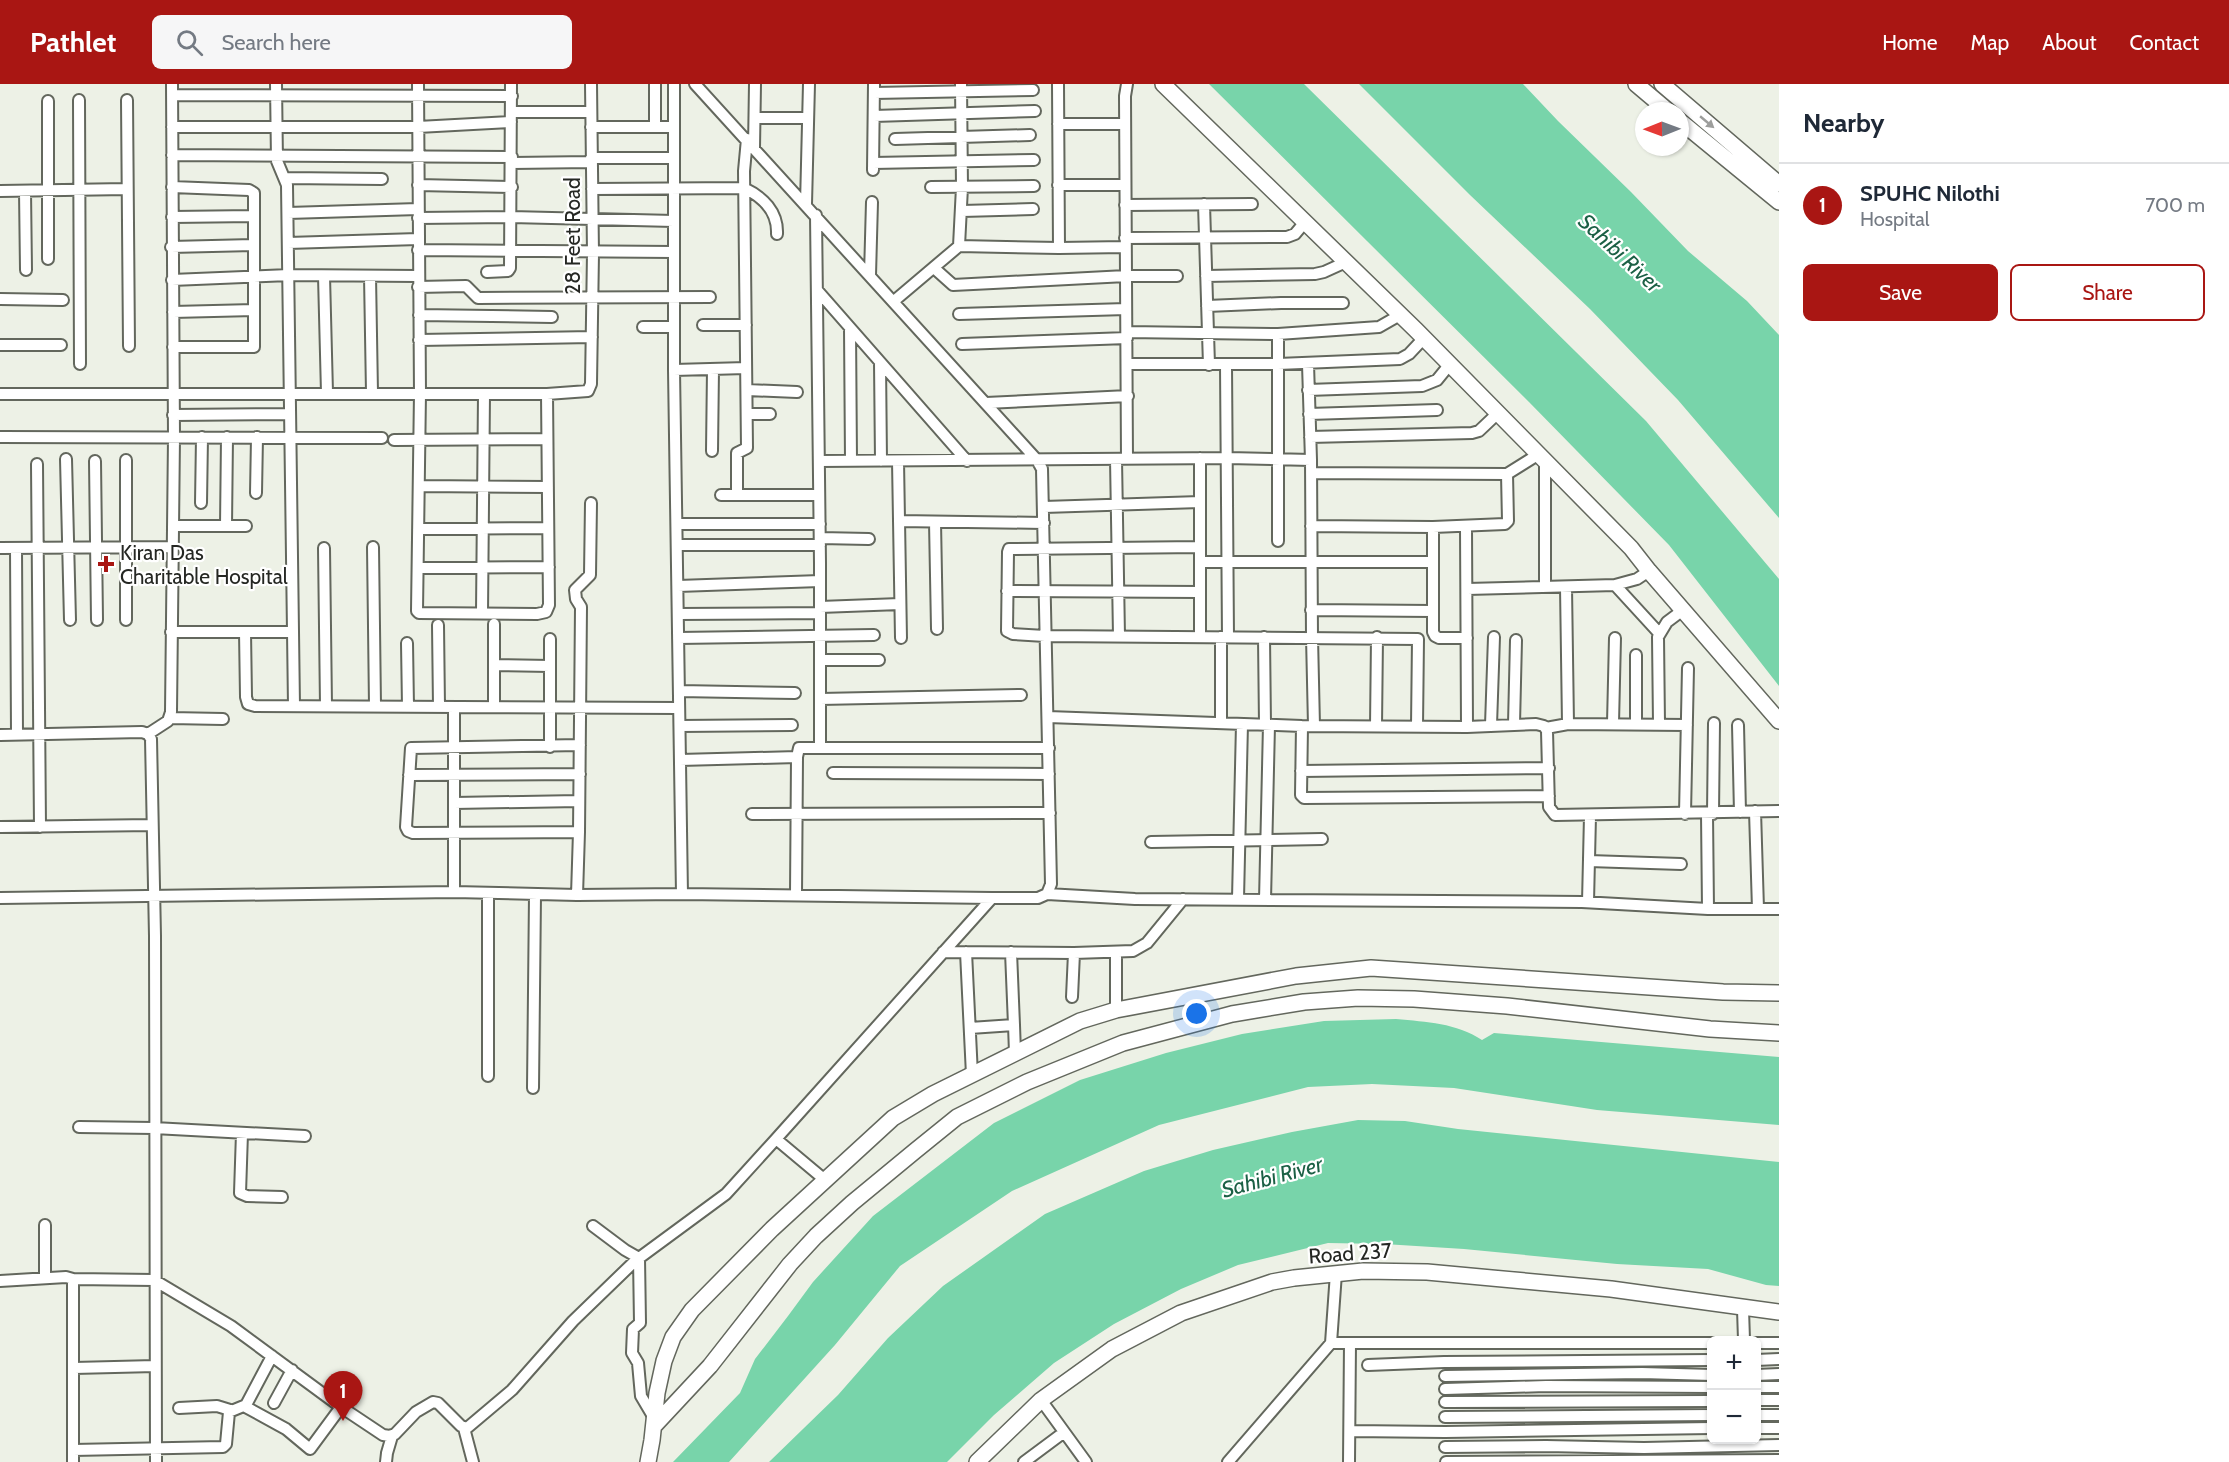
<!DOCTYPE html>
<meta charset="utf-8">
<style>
:root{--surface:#fff;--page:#f6f6f7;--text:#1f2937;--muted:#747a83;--line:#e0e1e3;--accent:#a91613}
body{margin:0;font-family:Cabin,sans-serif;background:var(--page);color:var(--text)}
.controls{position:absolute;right:18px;bottom:18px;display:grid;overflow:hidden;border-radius:9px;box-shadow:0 2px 4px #0004}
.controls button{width:54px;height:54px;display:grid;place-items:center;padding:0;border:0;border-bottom:2px solid var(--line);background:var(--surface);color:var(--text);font:30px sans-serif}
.compass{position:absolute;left:1635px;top:18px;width:54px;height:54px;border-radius:50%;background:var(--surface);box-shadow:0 2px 4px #0004;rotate:269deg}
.you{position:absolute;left:1197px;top:930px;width:21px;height:21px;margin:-15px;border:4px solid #fff;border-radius:50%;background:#1a73e8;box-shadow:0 0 0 9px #1a73e833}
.badge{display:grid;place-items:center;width:39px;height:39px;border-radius:50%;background:var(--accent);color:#fff;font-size:20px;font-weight:700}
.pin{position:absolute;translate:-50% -50px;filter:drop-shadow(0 2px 3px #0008)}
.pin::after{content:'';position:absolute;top:32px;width:21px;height:18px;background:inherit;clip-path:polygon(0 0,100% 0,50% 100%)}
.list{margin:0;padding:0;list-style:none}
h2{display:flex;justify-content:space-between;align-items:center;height:78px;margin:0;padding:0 24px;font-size:26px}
h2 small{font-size:20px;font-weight:400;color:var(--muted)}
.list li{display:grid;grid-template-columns:39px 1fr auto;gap:18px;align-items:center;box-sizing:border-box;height:84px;padding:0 24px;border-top:2px solid var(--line)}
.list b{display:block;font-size:22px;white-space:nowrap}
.list p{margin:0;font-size:20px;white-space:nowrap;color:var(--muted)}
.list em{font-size:20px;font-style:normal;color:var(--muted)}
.actions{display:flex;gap:12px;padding:18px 24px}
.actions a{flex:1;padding:14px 0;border:2px solid var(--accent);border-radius:9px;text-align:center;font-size:21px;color:var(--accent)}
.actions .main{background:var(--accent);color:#fff}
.icon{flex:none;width:33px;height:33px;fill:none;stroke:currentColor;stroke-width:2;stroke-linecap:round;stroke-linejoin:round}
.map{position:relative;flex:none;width:1779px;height:1378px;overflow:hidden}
header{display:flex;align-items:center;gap:36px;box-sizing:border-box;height:84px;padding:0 30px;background:var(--accent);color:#fff}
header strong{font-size:28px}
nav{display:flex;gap:33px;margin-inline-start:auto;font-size:21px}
.search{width:420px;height:54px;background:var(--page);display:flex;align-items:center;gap:15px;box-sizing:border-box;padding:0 21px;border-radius:9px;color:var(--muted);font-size:22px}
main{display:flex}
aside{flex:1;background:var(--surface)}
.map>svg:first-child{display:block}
.water{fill:#78d4aa}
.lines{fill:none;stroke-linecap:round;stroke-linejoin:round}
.street-casing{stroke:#63675d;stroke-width:14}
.secondary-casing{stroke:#63675d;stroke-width:18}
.street{stroke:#fff;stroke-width:10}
.secondary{stroke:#fff;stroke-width:15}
.oneway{fill:#9d9e9c}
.poi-dot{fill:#a91613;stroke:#fff;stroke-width:2}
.labels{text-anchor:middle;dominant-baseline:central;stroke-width:4.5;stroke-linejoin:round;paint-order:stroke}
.street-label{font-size:21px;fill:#252723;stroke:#fff}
.poi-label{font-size:21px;fill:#252723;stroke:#fff;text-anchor:start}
.water-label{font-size:22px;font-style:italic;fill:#1b6045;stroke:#fff}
</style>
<header>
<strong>Pathlet</strong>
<div class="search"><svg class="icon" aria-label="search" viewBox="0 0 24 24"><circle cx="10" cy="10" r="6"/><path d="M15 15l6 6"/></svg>Search here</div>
<nav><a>Home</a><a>Map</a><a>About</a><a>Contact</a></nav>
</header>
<main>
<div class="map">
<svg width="1779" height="1378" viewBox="0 0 1779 1378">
<rect width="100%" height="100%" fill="#edf1e6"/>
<path class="water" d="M1209,0h95l342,337 133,158v107l-110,-141 -140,-143z
M1359,0h164l35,37 73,71 57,59 59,50 32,34v183l-101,-118 -88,-91 -120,-114z
M1396,935c31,3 60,4 86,21l12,-7 285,24v68l-182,-15 -143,-22 -82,-4 -64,3 -149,38 -147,66 -112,75 -65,79 -106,117h-56l67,-69 15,-34 33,-43 25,-34 60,-66 121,-93 86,-43 86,-27 76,-19 82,-13z
M1358,1036l47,1 53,8 321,33v124l-13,-1 -58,-16 -91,-5 -153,-15 -80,-5 -56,-1 -90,22 -57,24 -67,35 -60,39 -60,52 -47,47h-178l69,-67 50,-57 55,-52 102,-72 99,-43 69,-21 79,-18z"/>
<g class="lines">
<g class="street-casing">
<path id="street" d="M276,0l1,77 10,24 7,521
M418,0l2,309 -3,218 2,2 118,1 9,-2 3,-7 -2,-211
M655,0v43
M674,0v286l8,524
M1058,0l1,164
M874,9l159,-3
M172,11l340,1
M79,16l1,264
M127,16l2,246
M511,28h80
M874,32l161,-5
M755,34h53
M1058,40h67
M172,43h246l93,-5
M591,43h83
M895,55l135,-4
M754,64l1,-64
M172,71l340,2
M591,74h83
M512,79l79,-1
M873,79l161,-3
M873,86l1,-86
M285,94l97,1
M418,101l94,2
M1058,101h67
M172,103l77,3 5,3v154h-81
M931,103l103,-1
M592,105l152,-1c19,9 34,24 33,46
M0,107l127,-2
M25,107l1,79
M806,120l3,-120
M1204,120l5,161
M1125,121l127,-1
M962,127l71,-2
M288,129l130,-4
M816,131l4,348v184
M172,133l82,-1
M418,134l93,-1 163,4
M1125,154l162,-1 8,-3 10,-12
M288,159l130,-4
M959,162l100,2 66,-1
M171,163l82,-2
M418,166l256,2
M48,175v-158
M934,184l19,17 173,-9h51
M487,188l21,-1 2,-3 1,-184
M870,191l2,-73
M324,192l3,117
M370,192l2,117
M1206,192l109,-2 9,-2 22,-10
M172,196l117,-5 129,1
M418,203l48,-1 12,12 232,-1
M817,206l150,171
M0,215l63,1
M894,217l65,-55 3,-59 -1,-103
M1207,222l74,-3h62
M173,228l81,-2
M959,230l167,-5
M419,231l133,2
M703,241h43
M643,243h31
M850,244l1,133
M1127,248l151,2 101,-7 21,-12
M1278,250v207
M419,256l173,-3
M962,260l165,-6
M0,261h61
M880,278l1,99
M1127,280h151l122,-5 9,-5 15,-16
M1308,280l3,96 1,177 2,89
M1226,281l2,272
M674,286l72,-2
M747,306l50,2
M1308,306l114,-4 15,-6 13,-16
M0,310h547l41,-3 3,-7 2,-131 -2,-169
M986,319l142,-7
M747,330h23
M1309,330l128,-4
M173,331l117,-1
M0,353l382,1
M227,353l-1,89h20
M1310,353l162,-4 7,-2 19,-18
M394,356l153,-1
M712,367l1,-82
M66,375l4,161
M1116,375l3,177
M1127,375l-2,-363 2,-12
M95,377l2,159
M819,377l409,-3 83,2
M898,377l3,177
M37,380l3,363
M1311,389l196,1 32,-20
M419,402l129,1
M256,409l1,-56
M721,411h98
M737,411v-42l10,-5 -3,-277 3,-32
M201,419l1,-66
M1044,423l156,-5
M899,437l145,2
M935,438l2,107
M677,440h143
M173,442h53
M1311,442l122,1 72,-3 3,-3 -1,-47
M1433,443v105l2,4 4,2h28
M1466,443l1,200
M418,445l130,-1
M820,454l49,1
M677,461h143
M373,463l2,159
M1200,463l-191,2 -1,3 -1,79 6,3 32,2 373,3 -1,87
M0,464l173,-1
M16,464l1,187
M324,464l2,158
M1200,478h233
M418,484l131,-1
M1615,501l44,48
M678,502l142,-5
M1545,503v-126
M1566,503l2,137
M1467,505l148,-4 22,-6 12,-8
M1007,507l193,1
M820,523l80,-3
M1311,526l122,1
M482,529l2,-219
M678,530l142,-1
M126,536v-160
M494,540v83
M438,541l1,82
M171,548h121
M245,548l1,65 2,7 7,2 424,2
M1200,553v-179
M1264,553l1,88
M678,554l196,-3
M550,555v108
M407,559l1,64
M820,576h59
M495,581l55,1
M679,607l116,2
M820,615l201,-4
M454,623v185
M1048,633l254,9 165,1 69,-3 8,2 3,5 2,76 6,8 224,-4
M170,634l53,1
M1221,639v-86
M1613,639l2,-85
M1514,640l2,-84
M1636,640v-69
M1659,640l-1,-87 9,-15 16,-12
M1491,641l3,-88
M1738,641l2,87
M680,642l112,-1
M1302,642l-1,69 3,3 245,-2
M1376,642l1,-89
M1546,644l22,-4 119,1
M148,650l20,-13 3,-9 3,-275 -2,-353
M0,651l142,-3 6,2 3,5 4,197 1,526
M680,676l117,-3
M1301,687l248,-3
M833,689l216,1
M409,691l171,-1
M454,719l125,-2
M1755,727l3,98
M752,730l298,-1
M1685,730l3,-146
M1707,730l1,95
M1713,730l1,-91
M0,743l152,-2
M579,748l-166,1 -5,-2 -2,-4 5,-79 169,-3
M1151,758l171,-3
M1589,777l92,3
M1047,810l88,5 447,3 126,7h71
M577,811l2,-63 2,-225 -5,-8 -1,-9 15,-15 1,-72
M796,811l1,-138 2,-9h250
M0,814l454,-6 123,3 105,-1 310,4h46l9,-4 4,-10 -9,-415 -5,-9 -342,-376
M1238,815l4,-175
M1265,816l4,-175
M1588,818l2,-86
M943,868l131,1 59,-2 14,-8 36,-44
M966,868l6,123
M1011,868l3,73
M1116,868v58
M1072,913l2,-44
M970,944l44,-3 1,28
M488,992v-182
M533,1004l2,-193
M79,1043l75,1 151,8
M242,1049l-2,60 7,3 35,1
M776,1055l216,-241
M45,1141v53
M593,1142l32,24 14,8 1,65 -7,6 -1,24 6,10 3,33 13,22
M73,1195l81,1 77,46 110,81 42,28 7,1 5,-2 21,-22 17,-10 5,1 23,23 6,2 45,-38 61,-69 62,-60 91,-67 50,-55 49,41
M0,1197l66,-4 7,2v183
M1743,1225l1,31
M1331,1259h381
M1756,1259h23
M1756,1276l23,-1
M1368,1281l76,-3 268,-2
M74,1284l81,-2
M1756,1291l23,-1
M1445,1292l197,-3 70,2
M1756,1303h23
M1445,1305l101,-3 166,1
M1041,1316l45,62
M1756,1316h23
M1445,1318l267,-1
M274,1319l18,-33
M244,1322l42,23 24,20 31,-42
M179,1324l38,-2 13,4
M1756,1331h23
M1445,1333l267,-2
M464,1344l9,34
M1756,1344h23
M1350,1347l95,1 267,-4
M1445,1363l101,-1 98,2 135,-3
M73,1366l150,-3 3,-3 3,-32 17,-7 26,-49
M386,1378l1,-9 5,-17
M1024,1378l39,-29
M1228,1378l103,-119 5,-70
M1349,1378l1,-119
M1446,1378l333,-2"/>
</g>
<g class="secondary-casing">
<path id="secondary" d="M1163,0l253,246 215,218 18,23 130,150
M1636,0l32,27
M1662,0l117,100
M1680,37l99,81
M654,1342l56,-60 80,-102 26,-28 36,-33 63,-52 42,-34 70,-35 96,-39 109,-29 72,-12 54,-4 56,1 93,7 203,23 69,4
M648,1378l4,-22 5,-47 7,-32 9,-24 19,-27 80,-81 121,-111 40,-24 147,-73 36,-11 180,-34 75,-8 352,24 56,1
M977,1378l64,-62 71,-51 69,-36 91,-31 22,-4 69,-7 64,1 184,17 168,23"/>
</g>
<use href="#street" class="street"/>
<use href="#secondary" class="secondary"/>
</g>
<defs><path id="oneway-solid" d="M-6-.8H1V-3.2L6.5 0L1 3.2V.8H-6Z" transform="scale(1.5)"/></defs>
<use class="oneway" href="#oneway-solid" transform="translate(1707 38) rotate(40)"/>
<path class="poi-dot" d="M103 471h6v6h6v6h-6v6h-6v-6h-6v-6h6z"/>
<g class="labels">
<g class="street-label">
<text transform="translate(572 152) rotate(-90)">28 Feet Road</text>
<text transform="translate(1350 1169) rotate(-4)">Road 237</text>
</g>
<g class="poi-label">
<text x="120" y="468">Kiran Das<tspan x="120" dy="24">Charitable Hospital</tspan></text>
</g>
<g class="water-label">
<text transform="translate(1620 169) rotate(43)">Sahibi River</text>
<text transform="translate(1272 1093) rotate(-15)">Sahibi River</text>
</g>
</g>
</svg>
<div class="controls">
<button>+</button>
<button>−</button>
</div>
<svg class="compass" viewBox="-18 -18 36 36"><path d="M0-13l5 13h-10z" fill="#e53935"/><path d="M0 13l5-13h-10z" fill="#747a83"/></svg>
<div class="you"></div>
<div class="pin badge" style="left:343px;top:1337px">1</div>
</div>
<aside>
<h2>Nearby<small></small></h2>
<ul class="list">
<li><span class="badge">1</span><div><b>SPUHC Nilothi</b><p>Hospital</p></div><em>700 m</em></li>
</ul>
<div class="actions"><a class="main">Save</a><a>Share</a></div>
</aside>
</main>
